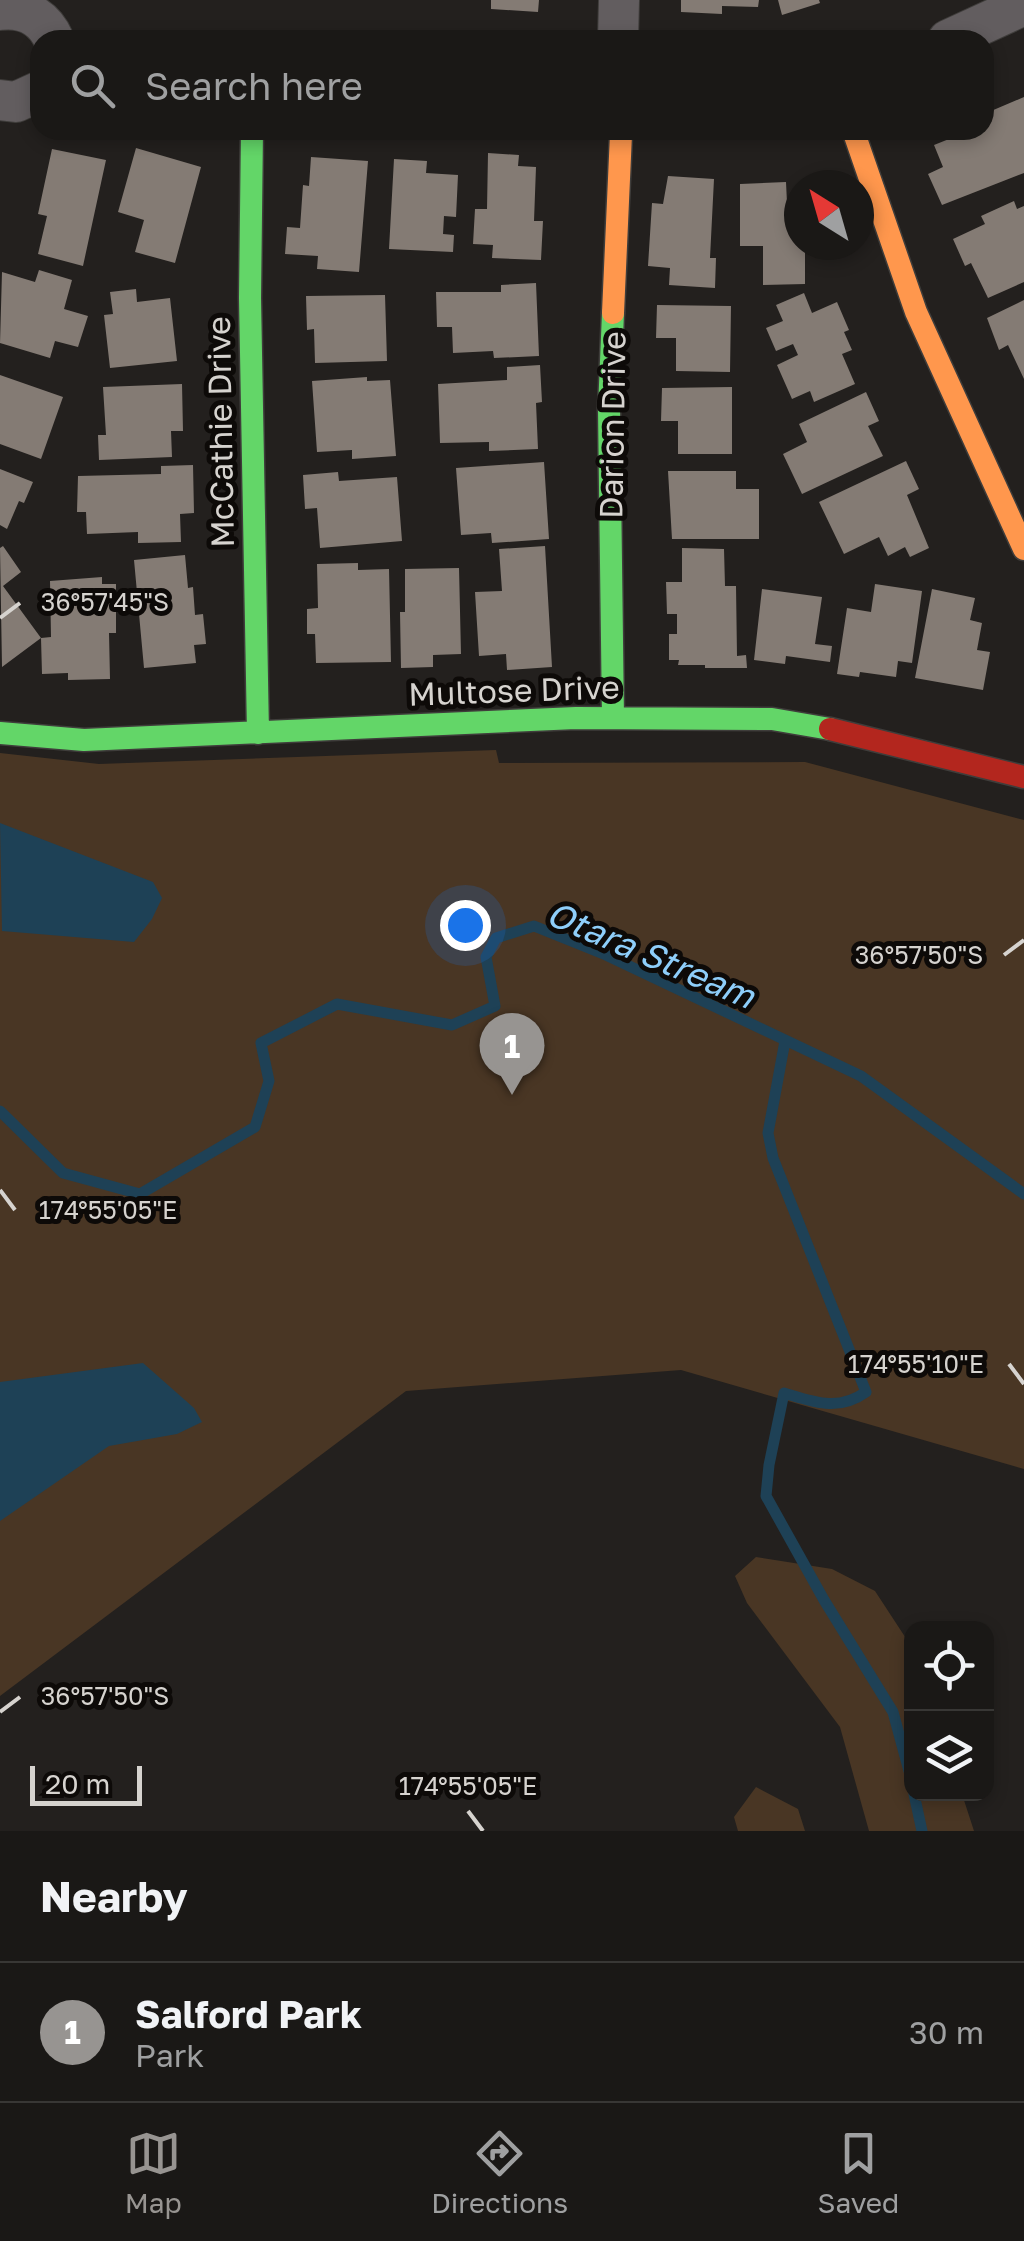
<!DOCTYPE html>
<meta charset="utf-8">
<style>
:root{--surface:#1a1816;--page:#272523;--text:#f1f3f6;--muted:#9fa0a1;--line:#383735;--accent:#979491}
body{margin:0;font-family:"Golos Text",sans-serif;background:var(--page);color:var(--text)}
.controls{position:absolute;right:30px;bottom:30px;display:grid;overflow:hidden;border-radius:20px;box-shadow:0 5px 15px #0003}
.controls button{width:90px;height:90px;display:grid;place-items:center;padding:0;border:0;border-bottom:2px solid var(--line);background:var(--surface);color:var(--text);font:50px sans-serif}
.compass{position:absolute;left:784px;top:170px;width:90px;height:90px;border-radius:50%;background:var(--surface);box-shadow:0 5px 15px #0003;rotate:323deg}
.scale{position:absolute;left:30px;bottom:25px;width:112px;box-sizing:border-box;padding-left:10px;border:5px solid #d6d3cf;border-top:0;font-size:28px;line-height:35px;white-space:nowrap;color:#d6d3cf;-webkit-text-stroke:8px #0d0a08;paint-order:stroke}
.you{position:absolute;left:465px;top:925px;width:35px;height:35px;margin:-25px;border:8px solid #fff;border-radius:50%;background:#1a73e8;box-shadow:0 0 0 15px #1a73e833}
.badge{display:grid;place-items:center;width:65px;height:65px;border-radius:50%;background:var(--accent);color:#fff;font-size:32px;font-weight:700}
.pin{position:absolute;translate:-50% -82px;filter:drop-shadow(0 2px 5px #0008)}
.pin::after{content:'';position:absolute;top:52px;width:35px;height:30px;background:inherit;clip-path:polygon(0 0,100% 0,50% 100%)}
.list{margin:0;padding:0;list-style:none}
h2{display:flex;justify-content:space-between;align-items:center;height:130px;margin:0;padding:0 40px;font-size:42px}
h2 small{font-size:32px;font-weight:400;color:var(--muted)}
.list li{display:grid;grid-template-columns:65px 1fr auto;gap:30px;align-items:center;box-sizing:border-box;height:140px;padding:0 40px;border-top:2px solid var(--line)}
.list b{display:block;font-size:38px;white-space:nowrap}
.list p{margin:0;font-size:32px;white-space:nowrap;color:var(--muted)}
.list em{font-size:32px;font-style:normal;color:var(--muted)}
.icon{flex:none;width:55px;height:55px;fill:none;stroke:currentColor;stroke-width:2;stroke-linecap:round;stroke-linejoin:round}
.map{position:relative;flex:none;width:1024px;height:1831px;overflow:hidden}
.search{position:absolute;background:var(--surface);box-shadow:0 5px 15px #0003;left:30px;right:30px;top:30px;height:110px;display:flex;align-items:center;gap:25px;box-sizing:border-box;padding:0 35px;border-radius:30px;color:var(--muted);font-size:38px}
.sheet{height:270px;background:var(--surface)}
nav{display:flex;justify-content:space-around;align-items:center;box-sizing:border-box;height:140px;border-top:2px solid var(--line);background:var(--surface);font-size:28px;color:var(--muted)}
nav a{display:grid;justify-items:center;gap:5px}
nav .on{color:var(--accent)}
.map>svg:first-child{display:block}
.green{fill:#493624}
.water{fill:#1e4156}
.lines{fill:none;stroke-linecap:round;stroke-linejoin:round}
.stream{stroke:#1e4156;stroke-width:11}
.building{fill:#847b74}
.street-casing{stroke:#3f3d3b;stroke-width:42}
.fast-casing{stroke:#3f3d3b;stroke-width:25}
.slow-casing{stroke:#3f3d3b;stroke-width:25}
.jam-casing{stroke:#3f3d3b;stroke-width:25}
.street{stroke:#625d5f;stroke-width:40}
.fast{stroke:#63d668;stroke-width:22}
.slow{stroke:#ff974d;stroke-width:22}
.jam{stroke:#b3261e;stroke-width:22}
.ticks{fill:none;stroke:#d6d3cf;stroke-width:4}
.labels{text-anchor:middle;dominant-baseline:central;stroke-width:10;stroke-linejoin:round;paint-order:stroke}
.street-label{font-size:32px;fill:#d6d3cf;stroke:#0d0a08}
.water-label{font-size:35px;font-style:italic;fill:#8ecefa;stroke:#0d0a08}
.ticks-label{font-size:25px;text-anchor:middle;fill:#d6d3cf;stroke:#0d0a08;stroke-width:10;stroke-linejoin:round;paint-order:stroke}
</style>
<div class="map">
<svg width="1024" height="1831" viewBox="0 0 1024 1831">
<rect width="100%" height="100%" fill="#23201e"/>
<path class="green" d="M496,750l3,13 306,-1 219,58v649l-343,-99 -275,21 -406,305v-943l99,11z
M756,1557l76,12 43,22 36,55 1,148h50l12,37h-105l-29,-104 -93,-124 -12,-27z
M756,1787l42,22 7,22h-67l-4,-14z"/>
<path class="water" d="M0,823l153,59 9,16 -10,21 -18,23 -132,-11z
M143,1363l51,45 8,14 -25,12 -68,12 -109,75v-139z"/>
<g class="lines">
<path class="stream" d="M785,1041l-17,92 5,25 93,234c-28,20 -52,10 -82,1l-15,72 -3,31 58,104 69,112 19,70
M0,1111l63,62 77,21 115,-67 14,-46 -8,-38 76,-39 115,21 43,-19 -9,-49 10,-19 38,-12 72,29 255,121 163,118
M914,1794l8,37"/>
</g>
<path class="building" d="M491,0h48l-1,12 -47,-3z
M681,0h78l-1,7 -36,-1v8l-41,-2z
M778,0h41l1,3 -38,12z
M1024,97v76l-82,32 -14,-31 15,-7 -9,-22 20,-8 -3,-7h33v-16z
M136,148l65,19 -26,96 -40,-11 9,-32 -26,-8z
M52,149l54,11 -23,106 -45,-12 9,-38 -9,-2z
M488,153l31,2 -1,11 18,1 -2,54h9l-2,39 -49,-2 1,-13 -20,-1 2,-35h12z
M311,157l57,4 -9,111 -42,-3 1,-13 -33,-2 2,-27 13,1 3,-43 6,1z
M394,159l33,2 -1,12 32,2 -2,42 -12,-1 -1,18 11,1 -1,17 -64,-3z
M668,176l46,3 -4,79h6l-1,30 -46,-3 1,-17 -22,-2 4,-63 11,1z
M786,182l1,21h12v42h9v6h-3v33l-42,1v-39h-23v-62z
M1014,201l3,8 7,-3v76l-36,16 -17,-35 -6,3 -12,-27 32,-15 -4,-8z
M39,270l33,10 -8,29 24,7 -10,31 -23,-6 -5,17 -50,-15 2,-71 33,10z
M536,283l3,73 -45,2 -1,-7 -40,2 -1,-26h-15l-1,-35h65v-7z
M136,289l1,13 33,-4 7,63 -67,7 -6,-53 9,-1 -3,-22z
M804,293l8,20 25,-11 12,28 -5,2 8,18 -10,4 13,30 -41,18 -4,-11 -18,8 -15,-34 21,-10 -5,-11 -17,7 -10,-23 17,-7 -7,-16z
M385,295l2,66 -72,2 -1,-34 -7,1 -1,-34z
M1024,300v79l-16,-34 -9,5 -12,-32z
M657,305l74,1 -1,66 -54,-1v-33h-20z
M540,365l2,37 -6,1 2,46 -49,2v-9l-49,1 -2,-59 69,-4v-13z
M0,375l63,22 -22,62 -41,-15z
M367,377v4l23,-1 6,76 -44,3v-9l-35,2 -5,-71z
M182,384l1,47h-12l1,26 -73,3 -1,-25h8l-3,-48z
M732,387v67h-54v-33h-17l1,-33z
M866,392l13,29 -11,5 15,30 -81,38 -19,-40 24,-12 -8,-18z
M906,461l13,28 -12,6 22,53 -19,9 -5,-10 -17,9 -9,-19 -35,17 -25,-52z
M544,462l5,77 -57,4 -1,-10 -30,2 -5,-67z
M193,465l1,48 -14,1 1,28 -43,1v-11l-51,2 -1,-22h-9l1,-36 83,-2v-8z
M0,469l33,13 -9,21 -5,-2 -12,28 -7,-4z
M668,471h68v18h23v50h-87z
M338,472l1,9 58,-4 5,64 -82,7 -3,-40 -12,1 -2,-34z
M3,546l18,26 -18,14 38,52 -39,29 -2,-119z
M545,546l7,121 -45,3 -1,-16 -27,2 -4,-64 27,-1 -3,-42z
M682,548l42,1 1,37h11l1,70 9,-1 1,13h-42v-3h-27l1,-5h-10v-26h8v-20h-10l-1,-32h16z
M185,555l3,33 5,-1 2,28 8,-1 3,30 -12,1 2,18 -52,5 -10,-108z
M358,563v7l31,-1 2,93 -75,1 -1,-29h-8v-25l11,-1 -1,-44z
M459,568l2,86 -28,1v12l-32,1 -1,-56h5v-43z
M102,577v7h14v49h-7l1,46 -42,1v-7l-26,1 -1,-36 10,-1 -1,-56z
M875,584l47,7 -10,72 -14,-2 -2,16 -36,-5 -1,5 -22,-3 10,-66 24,4z
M762,589l60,8 -7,47 17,2 -2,16 -44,-6 -1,8 -31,-4z
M932,589l43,9 -5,22 12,3 -5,27 13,2 -7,38 -68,-12z"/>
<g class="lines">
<g class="street-casing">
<path id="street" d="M0,10c25,-3 44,7 54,30
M618,40l1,-40
M948,40l76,-35
M0,100l16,2 24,-11"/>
</g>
<g class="fast-casing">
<path id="fast" d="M252,130l-2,168 8,435
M613,717l-4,-308 4,-96
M0,733l84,7 492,-22 196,1 58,10"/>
</g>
<g class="slow-casing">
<path id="slow" d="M853,130l63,182 108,237
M613,313l8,-179"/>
</g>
<g class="jam-casing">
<path id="jam" d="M830,729l194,48"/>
</g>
<use href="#street" class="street"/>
<use href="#fast" class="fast"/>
<use href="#slow" class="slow"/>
<use href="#jam" class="jam"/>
</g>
<path class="ticks" d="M0,618l20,-15M1004,955l20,-15M0,1190l15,20M1009,1364l15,20M0,1712l20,-15M468,1811l15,20"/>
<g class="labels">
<g class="street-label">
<text transform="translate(612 425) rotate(-89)">Darion Drive</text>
<text transform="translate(220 432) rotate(-91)">McCathie Drive</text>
<text transform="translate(514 690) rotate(-2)">Multose Drive</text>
</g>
<g class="water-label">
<text transform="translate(651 954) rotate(23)">Otara Stream</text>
</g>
</g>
<g class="ticks-label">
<text x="105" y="611">36°57'45"S</text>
<text x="919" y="964">36°57'50"S</text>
<text x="108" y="1219">174°55'05"E</text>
<text x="916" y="1373">174°55'10"E</text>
<text x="105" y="1705">36°57'50"S</text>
<text x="468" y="1795">174°55'05"E</text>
</g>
</svg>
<div class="controls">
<button><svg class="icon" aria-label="locate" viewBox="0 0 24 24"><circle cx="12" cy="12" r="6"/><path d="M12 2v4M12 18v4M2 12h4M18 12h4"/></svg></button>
<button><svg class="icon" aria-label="layers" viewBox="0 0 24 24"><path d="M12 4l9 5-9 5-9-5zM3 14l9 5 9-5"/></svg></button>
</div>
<svg class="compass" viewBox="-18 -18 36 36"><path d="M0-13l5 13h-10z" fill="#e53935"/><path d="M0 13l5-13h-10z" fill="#9fa0a1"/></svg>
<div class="scale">20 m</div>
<div class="you"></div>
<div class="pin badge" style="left:512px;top:1095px">1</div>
<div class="search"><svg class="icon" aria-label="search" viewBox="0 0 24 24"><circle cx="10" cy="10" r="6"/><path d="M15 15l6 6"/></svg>Search here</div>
</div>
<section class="sheet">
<h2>Nearby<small></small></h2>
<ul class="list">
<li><span class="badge">1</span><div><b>Salford Park</b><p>Park</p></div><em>30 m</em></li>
</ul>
</section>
<nav>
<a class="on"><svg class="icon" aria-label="map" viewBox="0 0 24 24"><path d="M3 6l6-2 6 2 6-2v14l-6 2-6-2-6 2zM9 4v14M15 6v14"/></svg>Map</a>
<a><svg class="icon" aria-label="directions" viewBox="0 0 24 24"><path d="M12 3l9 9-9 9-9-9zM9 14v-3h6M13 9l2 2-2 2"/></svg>Directions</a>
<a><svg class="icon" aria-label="saved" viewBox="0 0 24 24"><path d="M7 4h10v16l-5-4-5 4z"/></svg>Saved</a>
</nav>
